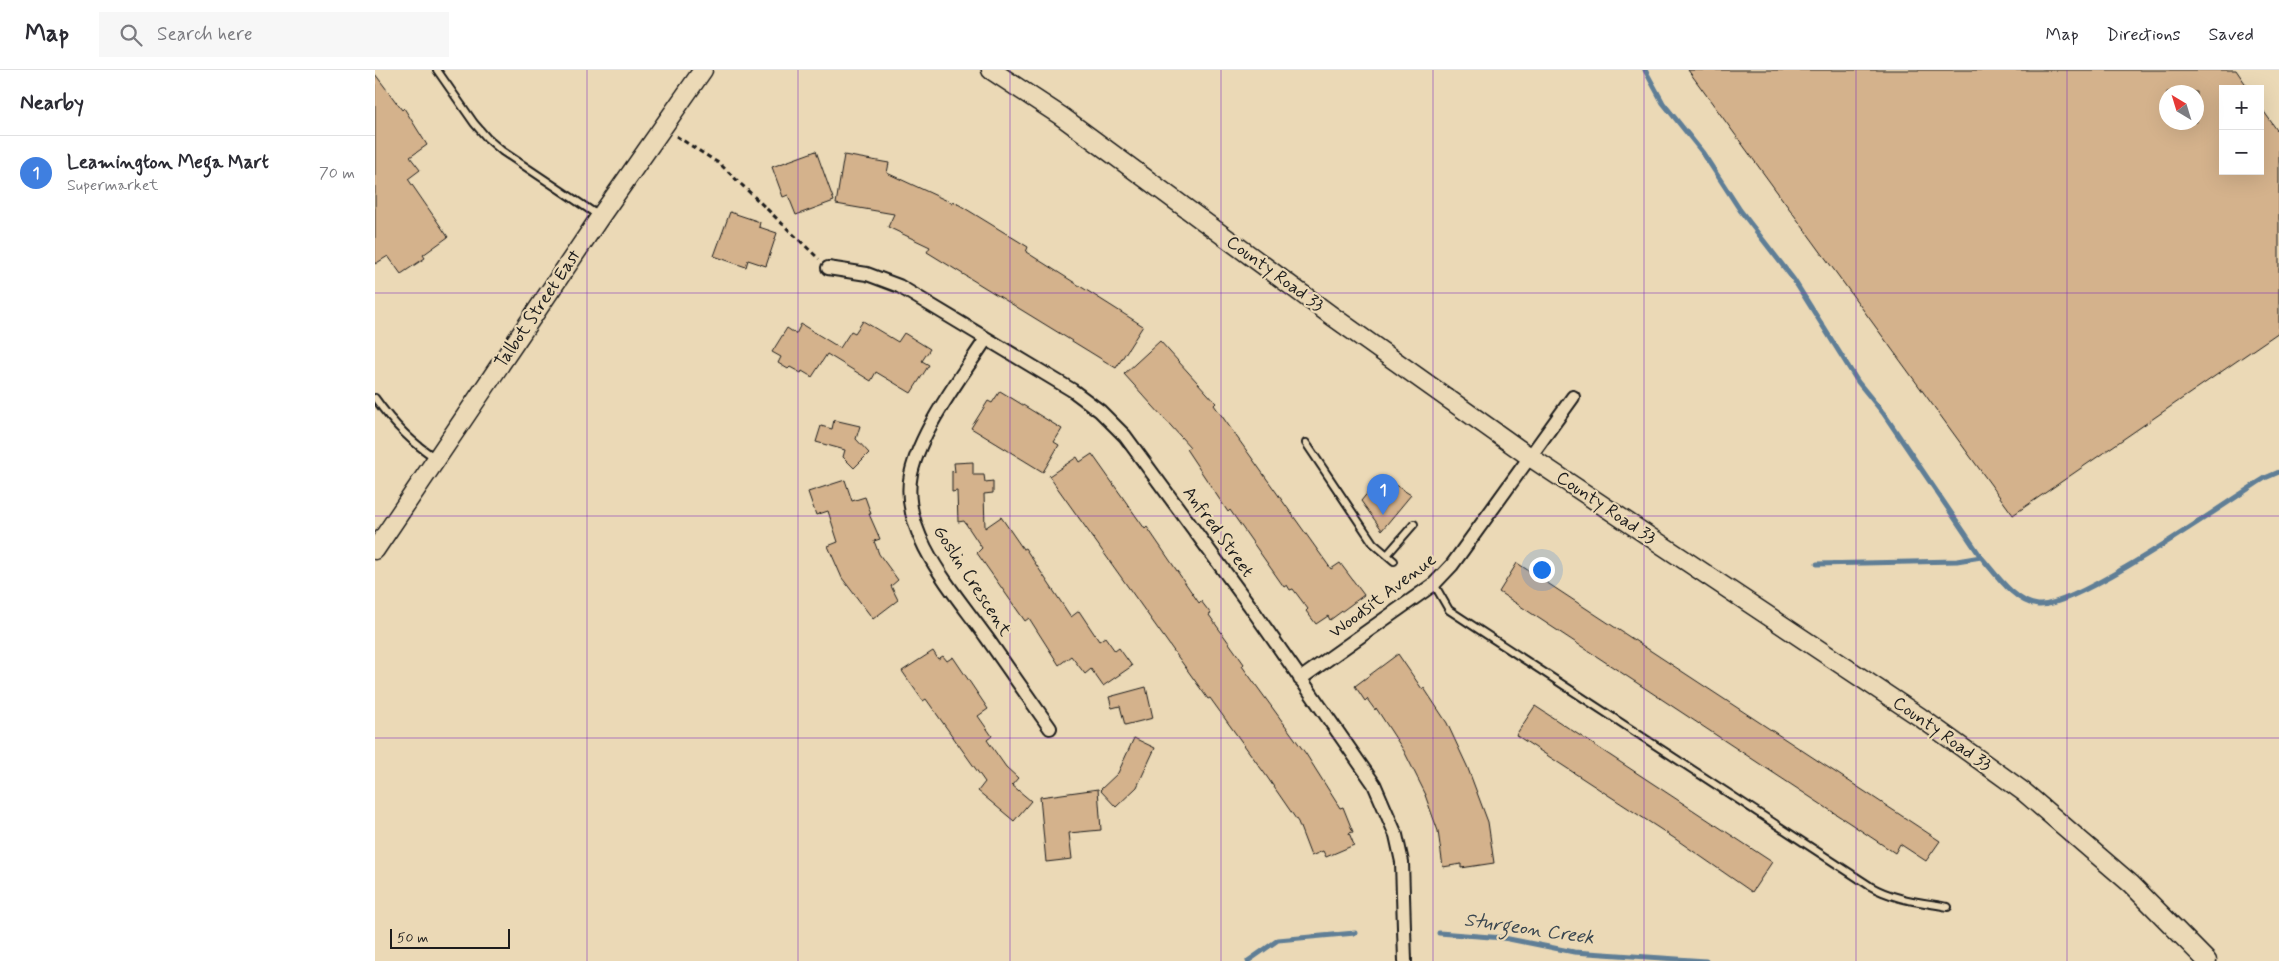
<!DOCTYPE html>
<meta charset="utf-8">
<style>
:root{--surface:#fff;--page:#f7f7f7;--text:#2b2b33;--muted:#7c7c81;--line:#e1e1e2;--accent:#1f6fb2}
body{margin:0;font-family:Mynerve,sans-serif;background:var(--page);color:var(--text)}
.controls{position:absolute;right:15px;top:15px;display:grid;overflow:hidden;border-radius:0px;box-shadow:0 5px 20px #0002}
.controls button{width:45px;height:45px;display:grid;place-items:center;padding:0;border:0;border-bottom:1px solid var(--line);background:var(--surface);color:var(--text);font:25px sans-serif}
.compass{position:absolute;left:1784px;top:15px;width:45px;height:45px;border-radius:50%;background:var(--surface);box-shadow:0 5px 20px #0002;rotate:322deg}
.scale{position:absolute;left:15px;bottom:12px;width:120px;box-sizing:border-box;padding-left:5px;border:2px solid #1c1c1c;border-top:0;font-size:14px;line-height:18px;white-space:nowrap;color:#1c1c1c;-webkit-text-stroke:4px #ebd9b6;paint-order:stroke}
.you{position:absolute;left:1166px;top:499px;width:18px;height:18px;margin:-12px;border:4px solid #fff;border-radius:50%;background:#1a73e8;box-shadow:0 0 0 8px #1a73e833}
.badge{display:grid;place-items:center;width:32px;height:32px;border-radius:50%;background:var(--accent);color:#fff;font-size:16px;font-weight:700}
.pin{position:absolute;translate:-50% -41px;filter:drop-shadow(0 1px 2px #0008)}
.pin::after{content:'';position:absolute;top:26px;width:18px;height:15px;background:inherit;clip-path:polygon(0 0,100% 0,50% 100%)}
.list{margin:0;padding:0;list-style:none}
h2{display:flex;justify-content:space-between;align-items:center;height:65px;margin:0;padding:0 20px;font-size:21px}
h2 small{font-size:16px;font-weight:400;color:var(--muted)}
.list li{display:grid;grid-template-columns:32px 1fr auto;gap:15px;align-items:center;box-sizing:border-box;height:75px;padding:0 20px;border-top:1px solid var(--line)}
.list b{display:block;font-size:19px;white-space:nowrap}
.list p{margin:0;font-size:16px;white-space:nowrap;color:var(--muted)}
.list em{font-size:16px;font-style:normal;color:var(--muted)}
.icon{flex:none;width:28px;height:28px;fill:none;stroke:currentColor;stroke-width:2;stroke-linecap:round;stroke-linejoin:round}
.map{position:relative;flex:none;width:1904px;height:891px;overflow:hidden}
header{display:flex;align-items:center;gap:30px;box-sizing:border-box;height:70px;padding:0 25px;background:var(--surface);border-bottom:1px solid var(--line)}
header strong{font-size:24px}
nav{display:flex;gap:28px;margin-inline-start:auto;font-size:18px}
.search{width:350px;height:45px;background:var(--page);display:flex;align-items:center;gap:12px;box-sizing:border-box;padding:0 18px;border-radius:0px;color:var(--muted);font-size:19px}
main{display:flex}
aside{flex:1;background:var(--surface)}
.map>svg:first-child{display:block}
.lines{fill:none;stroke-linecap:round;stroke-linejoin:round}
.stream{stroke:#5e7e96;stroke-width:5}
.building{fill:#d4b28c;stroke:#1c1c1c;fill-rule:evenodd}
.lane-casing{stroke:#1c1c1c;stroke-width:10}
.street-casing{stroke:#1c1c1c;stroke-width:16}
.secondary-casing{stroke:#1c1c1c;stroke-width:21}
.path{stroke:#1c1c1c;stroke-width:3;stroke-dasharray:5 4;stroke-linecap:butt}
.lane{stroke:#ebd9b6;stroke-width:6}
.street{stroke:#ebd9b6;stroke-width:12}
.secondary{stroke:#ebd9b6;stroke-width:18}
.grid{fill:none;stroke:#7b2cbf;stroke-width:1;stroke-opacity:0.55}
.labels{text-anchor:middle;dominant-baseline:central;stroke-width:4.5;stroke-linejoin:round;paint-order:stroke}
.street-label{font-size:18px;fill:#1c1c1c;stroke:#ebd9b6}
.water-label{font-size:19px;font-style:italic;fill:#38454f;stroke:#ebd9b6}
</style>
<header>
<strong>Map</strong>
<div class="search"><svg class="icon" aria-label="search" viewBox="0 0 24 24"><circle cx="10" cy="10" r="6"/><path d="M15 15l6 6"/></svg>Search here</div>
<nav><a>Map</a><a>Directions</a><a>Saved</a></nav>
</header>
<main>
<aside>
<h2>Nearby<small></small></h2>
<ul class="list">
<li><span class="badge" style="background:#3f7fe0">1</span><div><b>Leamington Mega Mart</b><p>Supermarket</p></div><em>70 m</em></li>
</ul>
</aside>
<div class="map">
<svg width="1904" height="891" viewBox="0 0 1904 891">
<rect width="100%" height="100%" fill="#ebd9b6"/>
<filter id="ink" filterUnits="userSpaceOnUse"><feTurbulence type="fractalNoise" baseFrequency=".02" numOctaves="2"/><feDisplacementMap in="SourceGraphic" scale="10" xChannelSelector="R" yChannelSelector="G"/><feConvolveMatrix kernelMatrix="1 2 1 2 8 2 1 2 1" color-interpolation-filters="sRGB"/></filter>
<g filter="url(#ink)">
<g class="lines">
<path class="stream" d="M1270,0l18,33 40,50 37,57 54,70 64,102 26,32 97,143c14,16 34,46 57,48 37,4 189,-103 227,-127l14,-6
M1442,494l140,-3 24,-4
M1064,863l65,5 70,14 132,9
M873,891l30,-21 77,-7"/>
</g>
<path class="building" d="M1313,0h548l13,19h-26v82h37v-65l19,27v199l-266,183zM1792,22h30v30h-30z
M0,4l27,36 2,-2 23,37 -17,12 10,13 -12,9 40,58 -25,18 2,3 -24,16 -13,-18 -13,8z
M441,81l18,50 -38,14 -8,-20 -5,2 -11,-30z
M469,85l45,8 -2,10 65,30 1,-2 75,46 -2,5 117,74 -27,42 -189,-116 3,-5 -42,-20 6,-13 -58,-10z
M355,142l30,10 -1,5 18,6 -11,33 -18,-6 -2,7 -32,-11z
M488,251l35,21 6,-9 26,16 -8,12 7,4 -18,28 -35,-21 -5,9 -44,-27 -15,23 -10,-6 -1,2 -11,-6 -2,2 -10,-6 3,-6 -9,-5 15,-24 9,6 5,-10 39,24 11,-17 4,2z
M785,271l56,62 -2,2 117,164 9,-6 24,32 -34,25 -2,-4 -12,8 -10,-13 2,-2 -15,-20 -3,1 -3,-5 -3,2 -54,-77 -2,2 -42,-63 4,-2 -66,-73z
M625,321l62,38 -8,13 5,3 -16,27 -72,-44 17,-27 4,2z
M459,350l26,6 -4,13 13,14 -15,15 -11,-11 2,-7 -29,-8 5,-16 11,3z
M717,384l53,75 2,-2 52,76 2,-2 10,13 -2,1 35,49 -2,2 64,88 34,54 3,-1 10,25 -4,1 5,12 -28,12 -3,-6 -12,5 -13,-34 -33,-48 -55,-76 -2,1 -159,-223 28,-19 3,5z
M598,392v13h11l1,7 8,-1v12l-9,1 1,34 16,-11 22,32 2,-1 46,69 8,-6 20,30 6,-4 10,14 4,-3 13,18 -29,20 -12,-17 -6,5 -14,-18 -12,9 -30,-47 -4,3 -48,-68 5,-5 -18,-27 -6,1 -1,-31 -5,1v-21l3,1 -1,-9z
M1006,406l30,19 -29,35 -21,-29z
M470,410l7,21 13,-4 6,17h-2l11,25 -6,2 5,13 19,26 -7,6 7,14 -25,19 -31,-41 -14,-32 10,-4 -10,-31 -12,4 -8,-23z
M1142,493l423,278 -14,20 -26,-17 -5,9 -396,-261z
M558,581l5,8 5,-3 4,5 6,-4 35,52 -10,7 14,20 -5,4 19,27 12,11 -6,7 19,16 -17,20 -36,-30 7,-9 -59,-83 -3,2 -21,-30z
M1023,584l24,35 2,-1 23,35 20,43 21,56 6,41 -33,5v-4l-18,3 -5,-36 -13,-36h1l-22,-44 -28,-43 -1,2 -8,-11 -2,2 -10,-15z
M771,617l7,31 -28,7 -5,-19 -8,2 -3,-11z
M1160,636l237,156 -20,30 -75,-52 -161,-105z
M759,668l21,10 -18,39 -21,20 -16,-17 18,-17z
M723,719l3,41 -32,3 3,26 -26,3 -6,-65z"/>
<g class="lines">
<g class="lane-casing">
<path id="lane" d="M62,0l37,53 13,15 15,13 97,65
M0,328c17,24 36,45 61,60
M931,373l67,100 21,18
M1012,485l27,-31
M1059,514l15,26 421,276c24,14 51,16 78,21"/>
</g>
<g class="street-casing">
<path id="street" d="M453,198l39,6 32,12 173,104 28,21 25,25 125,170 124,178 22,51 6,27 3,99
M611,269c-25,38 -65,90 -75,135 -12,59 44,119 76,164 21,30 42,60 63,90
M925,609l134,-95 18,-19 121,-168"/>
</g>
<g class="secondary-casing">
<path id="secondary" d="M616,0l70,46 271,200 198,141 390,260 104,75 107,92 76,77
M0,480l225,-333 103,-147"/>
</g>
<path class="path" d="M301,66l44,28 99,95"/>
<use href="#lane" class="lane"/>
<use href="#street" class="street"/>
<use href="#secondary" class="secondary"/>
</g>
</g>
<path class="grid" d="M212,0v891M423,0v891M635,0v891M846,0v891M1058,0v891M1269,0v891M1481,0v891M1692,0v891M0,223h1904M0,446h1904M0,668h1904"/>
<g class="labels">
<g class="street-label">
<text transform="translate(900 204) rotate(36)">County Road 33</text>
<text transform="translate(163 239) rotate(-56)">Talbot Street East</text>
<text transform="translate(1231 438) rotate(34)">County Road 33</text>
<text transform="translate(843 462) rotate(54)">Anfred Street</text>
<text transform="translate(597 511) rotate(57)">Goslin Crescent</text>
<text transform="translate(1008 526) rotate(-37)">Woodsit Avenue</text>
<text transform="translate(1567 664) rotate(35)">County Road 33</text>
</g>
<g class="water-label">
<text transform="translate(1154 859) rotate(8)">Sturgeon Creek</text>
</g>
</g>
</svg>
<div class="controls">
<button>+</button>
<button>−</button>
</div>
<svg class="compass" viewBox="-18 -18 36 36"><path d="M0-13l5 13h-10z" fill="#e53935"/><path d="M0 13l5-13h-10z" fill="#7c7c81"/></svg>
<div class="scale">50 m</div>
<div class="you"></div>
<div class="pin badge" style="left:1008px;top:445px;background:#3f7fe0">1</div>
</div>
</main>
